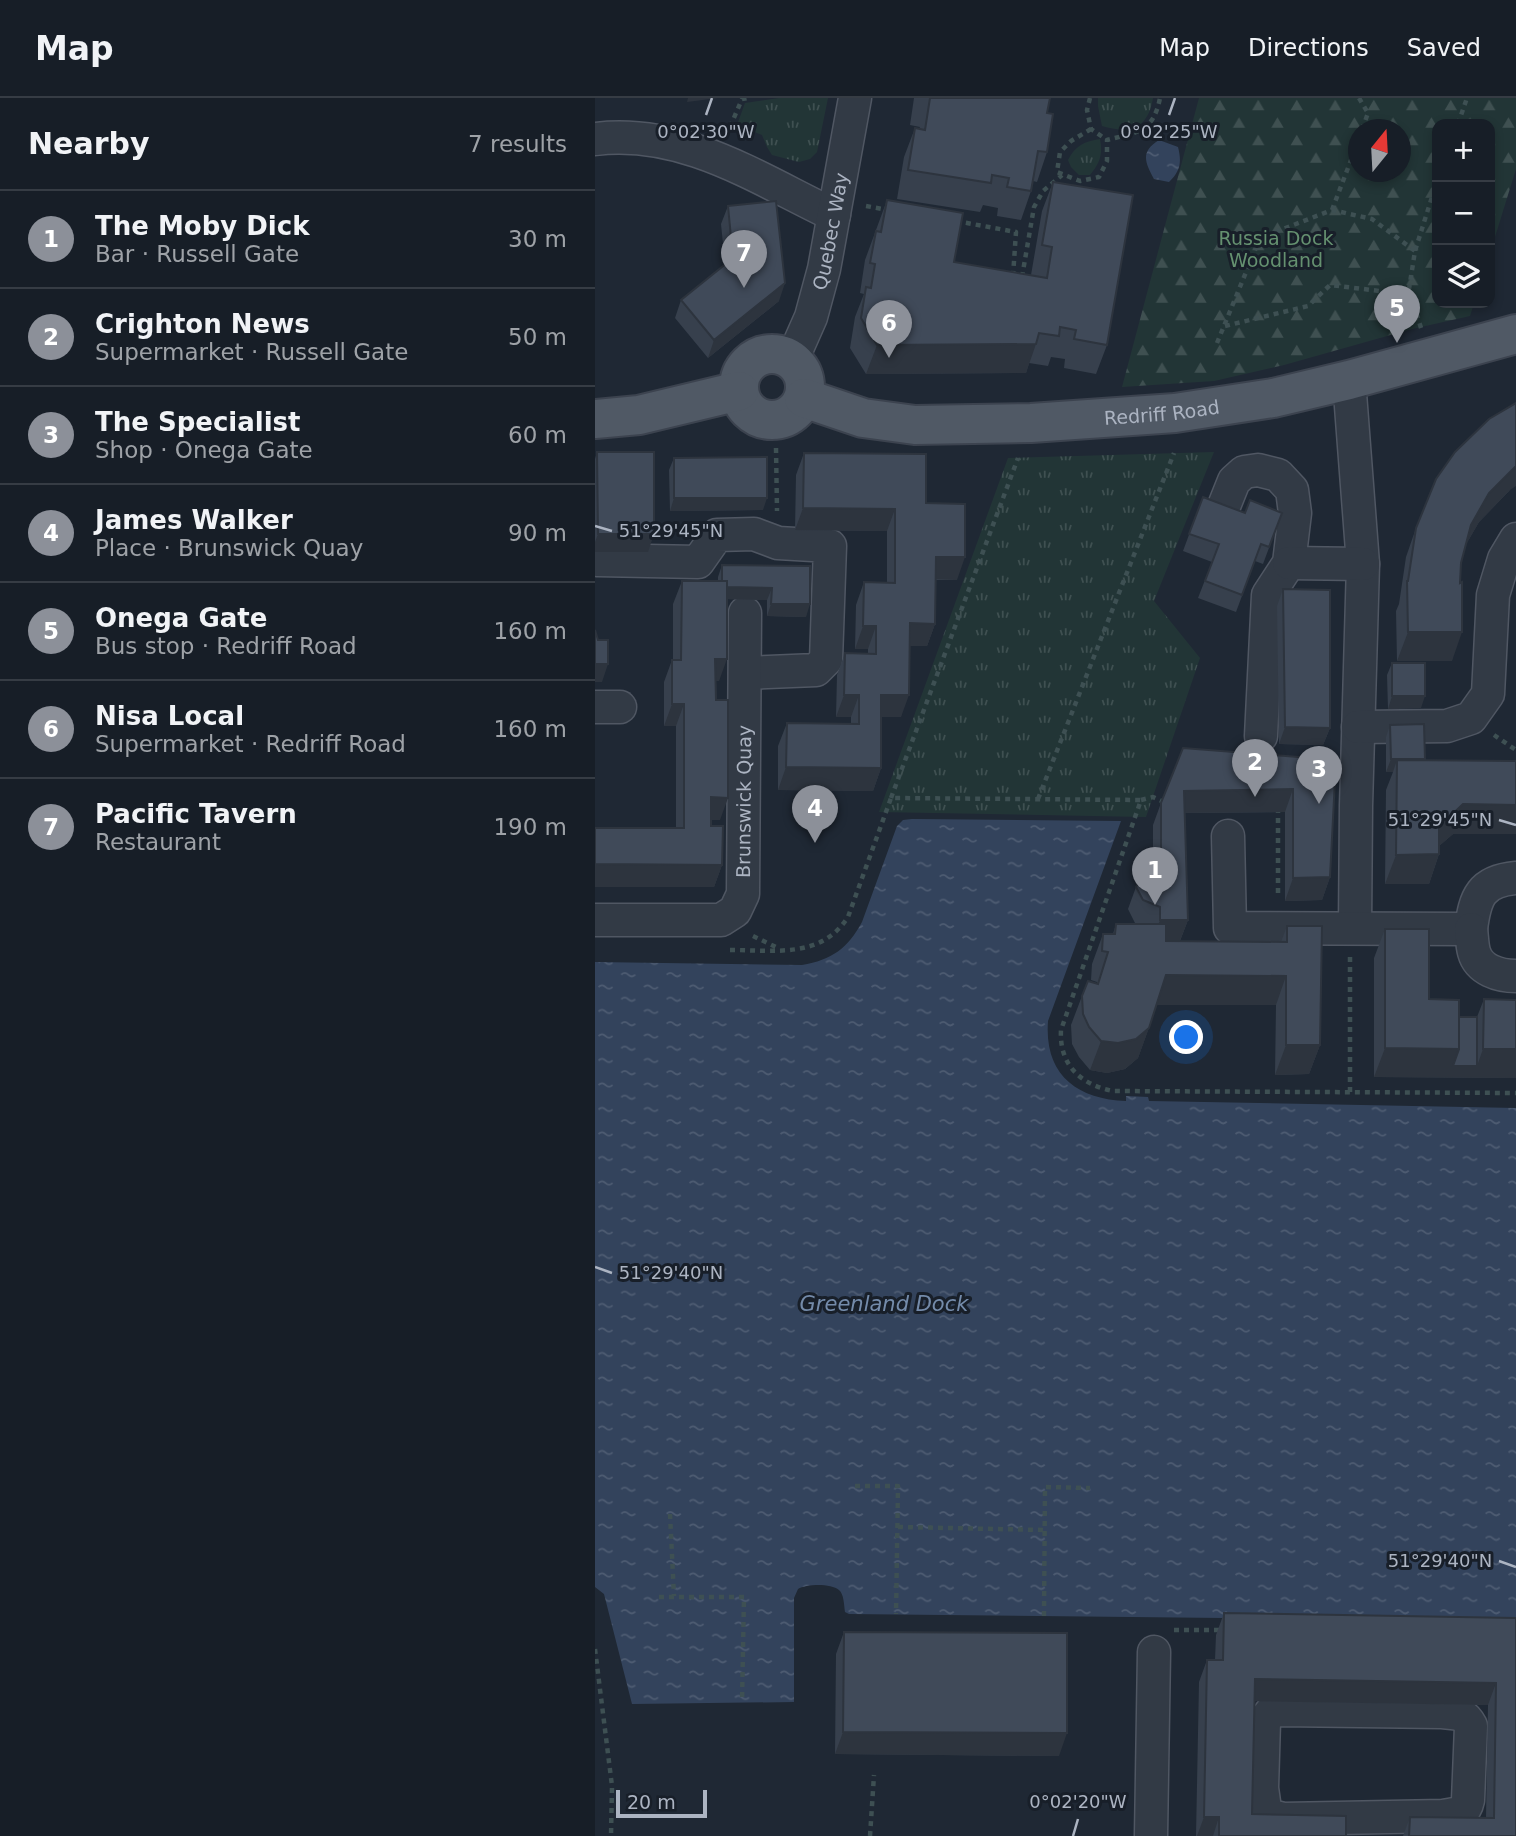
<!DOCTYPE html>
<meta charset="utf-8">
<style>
:root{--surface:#171e27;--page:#20272f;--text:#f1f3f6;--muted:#9ea2a7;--line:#363c44;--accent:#8c9099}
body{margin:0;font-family:"DejaVu Sans",sans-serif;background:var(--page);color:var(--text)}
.controls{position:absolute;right:21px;top:21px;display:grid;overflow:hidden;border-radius:14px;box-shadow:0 4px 10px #0003}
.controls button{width:63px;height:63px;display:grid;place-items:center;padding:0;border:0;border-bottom:2px solid var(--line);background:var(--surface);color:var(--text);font:35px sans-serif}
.compass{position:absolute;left:753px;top:21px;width:63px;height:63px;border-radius:50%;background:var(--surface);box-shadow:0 4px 10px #0003;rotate:18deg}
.scale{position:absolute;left:21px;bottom:18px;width:91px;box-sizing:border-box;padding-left:7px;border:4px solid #acb4c2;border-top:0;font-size:19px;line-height:24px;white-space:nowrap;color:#acb4c2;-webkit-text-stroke:5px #181f29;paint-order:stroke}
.you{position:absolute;left:592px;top:940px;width:24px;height:24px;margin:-18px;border:5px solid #fff;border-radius:50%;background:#1a73e8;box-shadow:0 0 0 10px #1a73e833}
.badge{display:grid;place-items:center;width:46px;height:46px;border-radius:50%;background:var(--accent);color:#fff;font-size:23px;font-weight:700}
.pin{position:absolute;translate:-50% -58px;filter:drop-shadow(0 2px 4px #0008)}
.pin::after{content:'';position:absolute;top:37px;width:24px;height:21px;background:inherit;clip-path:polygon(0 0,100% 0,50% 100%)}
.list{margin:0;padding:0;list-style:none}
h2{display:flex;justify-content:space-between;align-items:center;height:91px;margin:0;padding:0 28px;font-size:30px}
h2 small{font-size:23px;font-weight:400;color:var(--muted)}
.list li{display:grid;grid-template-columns:46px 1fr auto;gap:21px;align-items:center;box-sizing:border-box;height:98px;padding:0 28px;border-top:2px solid var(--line)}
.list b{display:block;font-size:26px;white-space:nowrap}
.list p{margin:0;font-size:23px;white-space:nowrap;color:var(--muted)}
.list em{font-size:23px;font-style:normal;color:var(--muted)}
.icon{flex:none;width:38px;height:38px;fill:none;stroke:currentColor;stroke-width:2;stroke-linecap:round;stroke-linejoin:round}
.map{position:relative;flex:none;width:921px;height:1738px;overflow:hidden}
header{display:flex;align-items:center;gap:42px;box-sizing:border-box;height:98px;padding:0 35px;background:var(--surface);border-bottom:2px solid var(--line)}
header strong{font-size:33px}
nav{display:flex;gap:38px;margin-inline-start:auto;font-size:24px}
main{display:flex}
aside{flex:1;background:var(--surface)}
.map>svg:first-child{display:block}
.grass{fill:url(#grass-tufts)}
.forest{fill:url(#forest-firs);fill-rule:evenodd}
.water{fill:url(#water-ripples)}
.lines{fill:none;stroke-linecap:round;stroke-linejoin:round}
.minor-casing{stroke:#505763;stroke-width:35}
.major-casing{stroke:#3c434f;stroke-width:42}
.path{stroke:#3e5053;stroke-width:4.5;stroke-dasharray:5 5;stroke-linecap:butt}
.minor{stroke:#323a45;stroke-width:32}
.major{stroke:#505965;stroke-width:38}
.wall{fill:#37404d}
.shaded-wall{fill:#2d343e}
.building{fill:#404a59;stroke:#2d343e;stroke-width:2}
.ticks{fill:none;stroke:#acb4c2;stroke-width:2.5}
.labels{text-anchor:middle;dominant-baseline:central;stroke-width:6;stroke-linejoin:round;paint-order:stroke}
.street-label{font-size:19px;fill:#acb4c2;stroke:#181f29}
.park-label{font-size:19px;fill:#659170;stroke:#181f29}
.water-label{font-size:21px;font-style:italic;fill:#748baa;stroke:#181f29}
.ticks-label{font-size:18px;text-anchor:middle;fill:#acb4c2;stroke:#181f29;stroke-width:6;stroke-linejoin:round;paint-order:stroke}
</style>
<header>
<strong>Map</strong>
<nav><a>Map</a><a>Directions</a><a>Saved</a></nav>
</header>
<main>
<aside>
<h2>Nearby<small>7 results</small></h2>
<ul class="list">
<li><span class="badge">1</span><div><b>The Moby Dick</b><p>Bar · Russell Gate</p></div><em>30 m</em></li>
<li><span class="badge">2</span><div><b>Crighton News</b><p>Supermarket · Russell Gate</p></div><em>50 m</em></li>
<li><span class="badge">3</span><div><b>The Specialist</b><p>Shop · Onega Gate</p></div><em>60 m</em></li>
<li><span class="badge">4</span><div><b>James Walker</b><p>Place · Brunswick Quay</p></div><em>90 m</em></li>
<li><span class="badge">5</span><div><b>Onega Gate</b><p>Bus stop · Redriff Road</p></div><em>160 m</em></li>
<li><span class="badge">6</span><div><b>Nisa Local</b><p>Supermarket · Redriff Road</p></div><em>160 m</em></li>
<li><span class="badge">7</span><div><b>Pacific Tavern</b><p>Restaurant</p></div><em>190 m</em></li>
</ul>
</aside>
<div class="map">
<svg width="921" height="1738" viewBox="0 0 921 1738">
<defs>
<pattern id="grass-tufts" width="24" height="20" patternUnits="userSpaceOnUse" patternTransform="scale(1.75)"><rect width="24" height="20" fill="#223536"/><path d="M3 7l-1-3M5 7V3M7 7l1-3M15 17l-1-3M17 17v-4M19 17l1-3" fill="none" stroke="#3f5051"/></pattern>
<pattern id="forest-firs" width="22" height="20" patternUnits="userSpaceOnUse" patternTransform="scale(1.75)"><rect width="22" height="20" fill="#223536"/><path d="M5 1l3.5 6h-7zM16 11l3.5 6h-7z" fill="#3f5051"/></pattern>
<pattern id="water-ripples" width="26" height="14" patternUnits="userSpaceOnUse" patternTransform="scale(1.75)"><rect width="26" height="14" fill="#33435c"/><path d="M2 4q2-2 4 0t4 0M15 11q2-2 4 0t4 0" fill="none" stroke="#4e5c72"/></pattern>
</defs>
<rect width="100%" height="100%" fill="#1f2834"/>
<path class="grass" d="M184,0h49l-11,54 -7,7 -11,3 -27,-7 -5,-8 -5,-12 -25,-10 8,-22z
M503,0h55c-5,31 -23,36 -51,28l-4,-20z
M505,41c3,15 0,24 -10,36h-11l-8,-8 -3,-7c7,-14 17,-19 32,-21z
M619,354l-60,149 46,57 -54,159 -267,-5 129,-354z"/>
<path class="forest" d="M604,0h317v71l-26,84v-129h-53v179h37l-4,13 -58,13 -128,36 -70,16 -92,6zM764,32h42v42h-42z"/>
<path class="water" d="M564,42l19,7c4,16 2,24 -9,35l-15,-3c-9,-17 -14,-27 5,-39z
M317,721l209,2 -73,200c-4,53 28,78 78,80v-5l22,1 1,4 367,7v513l-667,-7 -4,-2c-1,-7 -1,-18 -6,-22 -8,-7 -33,-6 -41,-1l-4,9v104l-162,2 -28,-110 -9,-7v-625l207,3c30,-5 46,-17 60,-43l35,-96 6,-6z"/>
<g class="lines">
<g class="minor-casing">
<g id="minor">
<path d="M0,41c89,-11 163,40 239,76"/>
<path id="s1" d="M197,262l19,-43 13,-48 31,-171"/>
<path d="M754,282l14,184 -7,242 -1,122"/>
<path d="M627,413l12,-30 10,-9 14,-2 20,5 14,15 3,23 -6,50 -21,32 -7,141"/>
<path d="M3,462l100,2 19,-27 37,-1 24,9 52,3 -4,114 -10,10 -71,3"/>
<path d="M694,465l74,1"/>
<path d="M0,609h25"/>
<path d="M763,629l89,-1 24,-8 17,-24 5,-99 11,-36 12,-20"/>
<path d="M633,738l2,92 241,1c4,-32 10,-48 45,-51"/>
<path id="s2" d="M0,822h126l14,-9 8,-17 2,-281"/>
<path d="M876,831c1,7 1,16 3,23 5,18 25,24 42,24"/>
<path d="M685,1612l161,2c15,2 22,-1 30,14l-3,74c-3,15 -11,13 -25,16l-160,3 -15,-4 -3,-6 -3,-21 2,-67 8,-10z"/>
<path d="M556,1738l3,-184"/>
</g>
</g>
<g class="major-casing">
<g id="major">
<circle cx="177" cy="289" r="33"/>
<path id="s3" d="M209,300l59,20 52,7 116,-2 144,-10 98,-15 76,-18 167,-46"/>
<path d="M0,321l44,-4 100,-24"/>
</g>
</g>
<path class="path" d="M495,0l-3,12 4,19 16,11
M764,0l9,15 -6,17
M863,26l9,-26
M135,29l12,-28 6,-1
M496,31l-20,12 -11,11 -3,20 23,9 19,-4 8,-16v-21c30,-8 46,-7 53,-42
M271,108l22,4
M737,112l27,-71
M361,123l60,11 -3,44
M427,179l12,-70 9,-16 19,-16
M630,228l83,-20 22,-21 58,7 21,-3
M826,230l-12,-39 6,-38 22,-70
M622,245l43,-105 72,-28 40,9 43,32
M181,350l1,63
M899,637l22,15
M296,700l127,-340
M443,701l136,-346
M546,702l12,-3 13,6
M683,710v90
M158,838l27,13
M135,852c45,0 91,9 118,-33l43,-119 250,2 -80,230c-2,35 20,55 52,61l403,2
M755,859v135
M260,1388h43l-2,128
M75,1416l4,82
M303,1429l147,3
M64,1499h85l-2,105
M449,1518l1,-129 45,1
M579,1532h47
M0,1551l17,137 -1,50
M275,1738l4,-61"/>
<use href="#minor" class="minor"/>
<use href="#major" class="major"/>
</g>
<path class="wall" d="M319,0h136l-3,15v39l-10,30 -4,-1 -2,10 -10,29 -24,-4 1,-8 -15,-3 -3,7 -83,-13 7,-42 11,-29 4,1 1,-2 -10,-2z
M458,84l54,163 -11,29 -32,-6 1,-9 -14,-2 -3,9 -19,-3 -3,10 -160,1 -16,-26 5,-31 9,-23 -4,-1 5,-33 22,-60 67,62 77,13 11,-64z
M133,108l51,95 -71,57 -33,-40 6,-18 44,-36 -4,-40z
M2,354l51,100h-53v-93z
M209,355l122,50 31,77h-21l-1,44 -8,22h-18l-8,71h-20v51l-8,23 -95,-1v-44l9,-23 64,1v-7h-15l1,-42 8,-22h23v-4h-13l1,-44 8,-23 23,1v-52l-92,-1 1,-55z
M79,360l89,52 -93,1 -1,-41z
M915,392l-31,32 -14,24 -4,17 -9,98h-55l-1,-50 3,-7 7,-47 10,-29z
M608,399l42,16h37l-19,51 -8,-3 -19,51 -38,-14 14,-36 -29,-11z
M127,467l88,1 -4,51 -39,-1v-16l-40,-1 -8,82h-3l4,139h-9v6l11,39 -8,22h-119v-59h81v-102h-12v-44l8,-22h1v-56l9,-23h36v-4z
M688,491l47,139 -7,17 -44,-1 -2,-138z
M797,565l29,45 -33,1 -1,-34z
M795,627l35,34 -1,2 29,73 -14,12v8l-10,30h-44l1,-94 7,-18h-7v-35z
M741,662l-6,117 -8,23 -37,1v-89l-100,1 3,107 -8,21 101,1 6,-16 33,119 -11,29 -34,1 1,-70h-119l-19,53 -13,11 -18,4 -17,-3 -11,-13 -7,-13 -1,-19 11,-29 15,-13v-1l-6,-2 1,-16 11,-30h10l3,-10h23l-4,-1 -7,-14 8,-22 17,-18v-44l8,-22z
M790,831l44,70 30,18h18l7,-18 32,79 -142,-1v-119z
M629,1515l292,5v218h-113l7,-19 76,1 2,-113 -234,-4 -2,113 94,22h-150l3,-154 8,-22h8l1,-25z
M249,1534l215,124 -224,-2 1,-100z"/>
<path class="shaded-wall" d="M93,0h30l-31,4z
M190,185l-6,18 -71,57 6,-18z
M441,246l-10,29 -160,1 11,-29z
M921,368v20l-6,4 -31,32 -19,33 11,-30 18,-32z
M79,400h93l-4,12 -93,1z
M208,410l92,1 -8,22 -92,-1z
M3,436h56l-6,18h-53v-10z
M341,459h29l-8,23 -29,-1z
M127,489l50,1 -5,12 -49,-1z
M176,506h39l-4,13 -39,-1z
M315,525l25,1 -8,22h-26z
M268,528h13l-8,23h-13z
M813,534h54l-10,29h-55z
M120,561h12l-8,22h-12z
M0,566h13l-6,18h-7z
M249,597h15l-8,22h-15z
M286,597h28l-8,22h-28z
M797,598h33l-4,12 -33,1z
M77,606h12l-8,22h-12z
M690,629l45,1 -7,17 -44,-1z
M796,661h34l-5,12 -23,-11 -4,12h-7z
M191,669l95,1 -8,23 -95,-1z
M698,691l-8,23 -109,1 8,-22z
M116,699l17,1 -8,22h-17z
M868,706l53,1v29h-63l-23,20h9l-10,30h-44l11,-29 43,-28z
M0,766l127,1 -8,22h-119z
M735,779l-8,23 -37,1 8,-23z
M565,822h28l-9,23 -27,-1z
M571,877l120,1 -10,29h-121z
M554,930l-11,30 -13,11 -18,4 -17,-3 11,-29z
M691,947h34l-11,29 -34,1z
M790,950l74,1 18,17 6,-17h33v29l-142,-1z
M660,1581l241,4 -8,22 -242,-4z
M248,1634l224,1 -8,23 -224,-2z
M609,1719h15l-6,19h-16z"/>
<path class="building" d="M335,0h120l-3,15 6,1 -6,38 -9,-1 -7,40 -24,-4 2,-9 -17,-3 -1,8 -83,-13 7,-42 10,2z
M458,84l80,13 -26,150 -33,-6 2,-9 -16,-3 -1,9 -20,-3 -3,11 -159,1 -16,-27 5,-31 5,1 4,-24 -5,-1 6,-32 5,1 6,-32 76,13 -9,49 93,16 5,-31 -10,-2z
M181,103l9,82 -71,57 -33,-40 52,-42 -5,-52z
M921,305v63l-27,27 -18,32 -10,38 -1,20 2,-1v50h-54l-1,-51h1l8,-53 20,-49 19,-27 34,-33z
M2,354h57v82h-56z
M209,355l122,1v49l39,1v53h-29l-1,67 -25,-1 -1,72h-28v73l-95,-1 1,-44 72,1v-29h-15l1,-42 31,1v-28h-13l1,-44 31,1v-74l-92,-1z
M172,359v41h-93v-40z
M608,399l42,16 5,-13 32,13 -13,34 -8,-3 -19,51 -37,-14 14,-37 -30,-10z
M127,467l88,1v38h-39l1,-16 -45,-1v-6h-5z
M87,483h45v78h-12l1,41h12v98l-17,-1v29h12l-1,39 -127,-1v-36h89v-124h-12v-44h9z
M688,491l47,1v138l-45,-1z
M0,532l3,10h10v24h-13z
M797,565h33v33h-33z
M829,626l1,35h-34l-1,-34z
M588,650l153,12 -6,117 -37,1v-89l-109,2 4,129h-28v-13l-17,-7 -7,-13 8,-16 17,-4v-64z
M802,662l119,1v44l-53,-1 -24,23v27l-43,1z
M521,826h50v17l121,1v-16h35l-2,119h-34v-69l-120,-1 -17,53 -13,11 -18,4 -17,-2 -12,-14 -6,-13 -1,-18 6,-15 10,3 10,-32 -6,-1 1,-17h12z
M790,831h44v70l30,1v49l-74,-1z
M889,901l32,1v49h-33z
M864,919h18v49h-24l6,-17z
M629,1515l292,5v218h-107l1,-19 84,1 2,-135 -241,-4 -3,135 94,2v20h-127v-19h-15l3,-157h16z
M249,1534l223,1v100l-224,-1z"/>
<path class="ticks" d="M111,17l6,-17M574,17l6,-17M0,428l17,5M904,722l17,5M0,1169l17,6M904,1463l17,6M478,1738l5,-17"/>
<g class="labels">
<g class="street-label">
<text stroke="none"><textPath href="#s1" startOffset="135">Quebec Way</textPath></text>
<text stroke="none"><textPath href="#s3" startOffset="362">Redriff Road</textPath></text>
<text stroke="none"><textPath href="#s2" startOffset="254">Brunswick Quay</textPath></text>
</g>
<g class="park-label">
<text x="681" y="140">Russia Dock<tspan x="681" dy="22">Woodland</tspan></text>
</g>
<g class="water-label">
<text x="289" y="1206">Greenland Dock</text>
</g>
</g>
<g class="ticks-label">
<text x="111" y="40">0°02'30"W</text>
<text x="574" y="40">0°02'25"W</text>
<text x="76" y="439">51°29'45"N</text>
<text x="845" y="728">51°29'45"N</text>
<text x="76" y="1181">51°29'40"N</text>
<text x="845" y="1469">51°29'40"N</text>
<text x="483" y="1710">0°02'20"W</text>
</g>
</svg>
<div class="controls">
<button>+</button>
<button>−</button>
<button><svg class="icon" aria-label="layers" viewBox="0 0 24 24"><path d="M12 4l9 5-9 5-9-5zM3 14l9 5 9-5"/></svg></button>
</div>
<svg class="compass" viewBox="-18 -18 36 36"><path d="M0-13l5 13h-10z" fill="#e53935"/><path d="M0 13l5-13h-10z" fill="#9ea2a7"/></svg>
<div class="scale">20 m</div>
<div class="you"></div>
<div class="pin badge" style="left:560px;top:807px">1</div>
<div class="pin badge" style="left:660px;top:699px">2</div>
<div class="pin badge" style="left:724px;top:706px">3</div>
<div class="pin badge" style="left:220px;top:745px">4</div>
<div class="pin badge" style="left:802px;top:245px">5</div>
<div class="pin badge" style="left:294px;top:260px">6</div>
<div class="pin badge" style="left:149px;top:190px">7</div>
</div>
</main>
